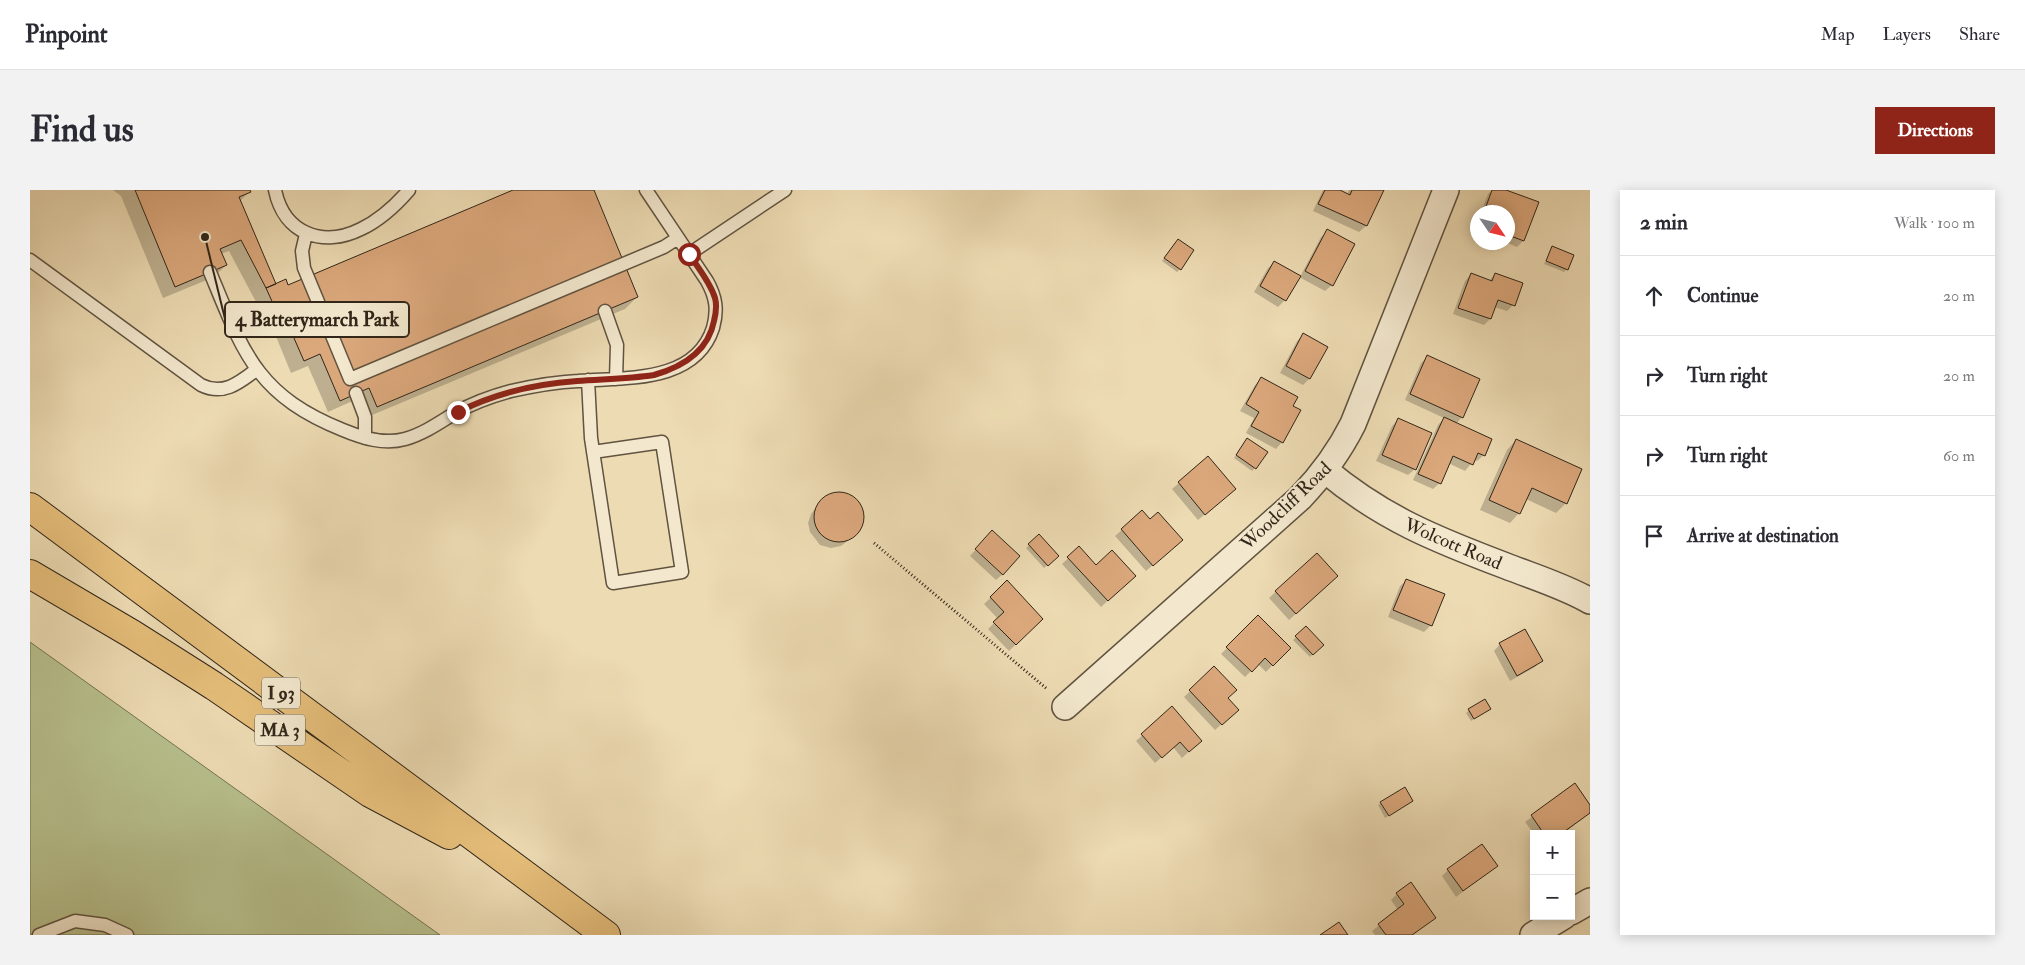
<!DOCTYPE html>
<meta charset="utf-8">
<style>
:root{--surface:#fff;--page:#f2f2f3;--text:#2b2b33;--muted:#7c7c81;--line:#e1e1e2;--accent:#8f2418}
body{margin:0;font-family:"IM FELL Double Pica",serif;background:var(--page);color:var(--text)}
.controls{position:absolute;right:15px;bottom:15px;display:grid;overflow:hidden;border-radius:0px;box-shadow:0 2px 12px #0003}
.controls button{width:45px;height:45px;display:grid;place-items:center;padding:0;border:0;border-bottom:1px solid var(--line);background:var(--surface);color:var(--text);font:25px sans-serif}
.compass{position:absolute;left:1440px;top:15px;width:45px;height:45px;border-radius:50%;background:var(--surface);box-shadow:0 2px 12px #0003;rotate:125deg}
.stop{position:absolute;width:15px;height:15px;margin:-11px;border:4px solid #8f2418;border-radius:50%;background:#fff}
.stop.end{background:#8f2418;border-color:#fff;box-shadow:0 1px 5px #0008}
.list{margin:0;padding:0;list-style:none}
h2{display:flex;justify-content:space-between;align-items:center;height:65px;margin:0;padding:0 20px;font-size:21px}
h2 small{font-size:16px;font-weight:400;color:var(--muted)}
.list li{display:grid;grid-template-columns:32px 1fr auto;gap:15px;align-items:center;box-sizing:border-box;height:80px;padding:0 20px;border-top:1px solid var(--line)}
.list b{display:block;font-size:19px;white-space:nowrap}
.list em{font-size:16px;font-style:normal;color:var(--muted)}
.icon{flex:none;width:28px;height:28px;fill:none;stroke:currentColor;stroke-width:2;stroke-linecap:round;stroke-linejoin:round}
.map{position:relative;flex:none;width:1560px;height:745px;overflow:hidden;border-radius:0px}
header{display:flex;align-items:center;gap:30px;box-sizing:border-box;height:70px;padding:0 25px;background:var(--surface);border-bottom:1px solid var(--line)}
header strong{font-size:24px}
nav{display:flex;gap:28px;margin-inline-start:auto;font-size:18px}
.intro{display:flex;align-items:center;justify-content:space-between;box-sizing:border-box;height:120px;padding:0 30px}
h1{margin:0;font-size:35px}
.button{padding:12px 22px;border-radius:0px;background:var(--accent);color:#fff;font-size:18px;font-weight:700}
main{display:flex;gap:30px;padding:0 30px}
aside{flex:1;background:var(--surface);border-radius:0px;box-shadow:0 2px 12px #0003}
.map>svg:first-child{display:block}
.green{fill:#b7c08d;stroke:#747353}
.shadow{fill:#0003}
.building{fill:#dba87c;stroke:#312619}
.lines{fill:none;stroke-linecap:round;stroke-linejoin:round}
.lane-casing{stroke:#605340;stroke-width:15}
.street-casing{stroke:#605340;stroke-width:28}
.highway-casing{stroke:#312619;stroke-width:30}
.path{stroke:#312619;stroke-width:3;stroke-dasharray:1 2.5;stroke-linecap:butt}
.lane{stroke:#f3e8ce;stroke-width:12}
.street{stroke:#f3e8ce;stroke-width:25}
.highway{stroke:#e6be7a;stroke-width:28}
.route{stroke:#8f2418;stroke-width:6}
.labels{text-anchor:middle;dominant-baseline:central;stroke-width:4;stroke-linejoin:round;paint-order:stroke}
.shield{fill:#f3e8ce;stroke:#6b604f;stroke-width:1}
.shield-label{font-size:18px;font-weight:bold;fill:#312619}
.street-label{font-size:19px;fill:#312619;stroke:#f3e8ce}
.leader{fill:none;stroke:#312619;stroke-width:2}
.callout-dot{fill:#312619;stroke:#f3e8ce;stroke-width:2}
.callout{fill:#f3e8ce;stroke:#312619;stroke-width:2}
.callout-label{font-size:20px;text-anchor:middle;font-weight:bold;fill:#312619}
</style>
<header>
<strong>Pinpoint</strong>
<nav><a>Map</a><a>Layers</a><a>Share</a></nav>
</header>
<div class="intro"><h1>Find us</h1><a class="button">Directions</a></div>
<main>
<div class="map">
<svg width="1560" height="745" viewBox="0 0 1560 745">
<rect width="100%" height="100%" fill="#eddbb3"/>
<filter id="stains"><feTurbulence type="fractalNoise" baseFrequency=".004" numOctaves="4"/><feColorMatrix values="0 0 0 0 .2 0 0 0 0 .09 0 0 0 0 .02 0 0 0 .5 -.17"/></filter>
<radialGradient id="worn" r=".72"><stop offset=".6" stop-color="#630" stop-opacity="0"/><stop offset="1" stop-color="#630" stop-opacity=".3"/></radialGradient>
<path class="green" d="M0,452l410,293h-410z"/>
<path class="shadow" d="M83,0h136v2l-9,9 35,85h12l230,-96h75l45,107 -12,12 -260,109 -8,-19 -29,13 -20,-46 -17,7 -23,-56 -5,2 -8,-19 -26,-49 -8,3 5,11 -12,12 -51,21 -42,-102z
M1293,0h14l10,5 2,-5h33l-16,36 -7,6 -46,-21z
M1462,0h10l21,51 -6,6 -12,-5h3v-30h-27l7,-18z
M1448,33v10l-4,-2z
M1298,41l4,54 -7,6 -26,-14 -14,23 -7,7 -24,-15 14,-24 7,-6 25,15 21,-40z
M1145,53l5,26 -3,3 -15,-11z
M1523,58l14,21 -3,3 -20,-8z
M1441,84l18,7 6,-7 18,31 -6,6 -13,-4 -4,12 -6,6 -31,-11 12,-33z
M1273,145l6,44 -6,6 -23,-12 17,-32z
M1397,167l35,60 -6,7 28,31 -7,6 -3,-1 -9,11 -17,-8 -8,20 -7,6 -20,-9 25,-55 6,-7 -39,-18 16,-37z
M1231,189l30,28 -9,35 -6,7 -30,-16 8,-15 -14,-7 15,-26z
M1368,230l17,49 -7,6 -32,-14 16,-35z
M1486,250l50,63 -10,10 -30,-14 -7,14 -9,10 -30,-13 27,-60z
M1215,252l10,26 -3,3 -18,-13z
M1149,293l49,12 -30,25 -26,-31z
M804,303h8l10,3 6,6 5,9 -2,16 -3,6 -17,13 -10,2 -11,-3 -10,-13 -2,-9 3,-9 7,-9 7,-7z
M1112,322l33,34 -29,25 -31,-35z
M1009,346l19,20 -14,12 -18,-20z
M956,348l17,36 -7,6 -26,-24z
M1049,358l17,19 32,15 -27,25 -39,-43z
M1287,364l14,28 -42,38 -20,-22z
M1377,390l36,15 -12,30 -7,7 -36,-15 12,-31z
M977,392l35,37 -33,32 -21,-22 10,-10 -14,-15z
M1228,427l31,31 -23,24 -8,-8 -13,13 -24,-23z
M1276,437l17,18 -13,12 -17,-17z
M1470,454l41,17 -6,6 -25,14 -16,-30z
M1184,478l12,30 11,12 -22,20 -31,-33z
M1142,518l22,39 -12,11 -9,-11 -18,16 -19,-22z
M1439,520l18,1 -16,10 -5,-8z
M1544,595l16,22v6l-28,21h-28l-9,-12z
M1351,613l27,1 -23,14 -7,-13z
M1466,676l-40,31 -14,-21 6,-6z
M1367,704l38,24 -22,17h-38l-3,-4 26,-21 -7,-10z"/>
<path class="building" d="M105,0h115l1,2 -12,5 37,87 -10,4 -25,-48 -21,9 7,16 -52,22z
M483,0h81l44,107 -261,110 -8,-19 -29,13 -20,-47 -16,7 -24,-55 -5,2 -9,-20 20,-9 2,6z
M1295,0h15l10,5 2,-5h32l-17,36 -49,-22z
M1462,0h14l33,12 -15,39 -16,-6v-23h-24z
M1297,39l28,15 -22,42 -28,-15z
M1148,49l16,11 -13,20 -17,-12z
M1522,56l22,9 -6,15 -22,-9z
M1244,71l27,15 -15,25 -26,-15z
M1441,83l21,8 3,-8 28,10 -8,23 -17,-6 -7,19 -33,-11z
M1273,143l25,14 -18,32 -24,-13z
M1397,165l53,24 -17,39 -53,-24z
M1231,187l37,20 -5,9 8,4 -18,33 -32,-17 8,-14 -13,-8z
M1414,227l48,22 -7,17 -7,-3 -5,12 -20,-9 -12,28 -23,-10z
M1368,228l34,15 -16,37 -34,-15z
M1217,248l21,14 -12,17 -20,-14z
M1486,249l66,30 -15,35 -35,-16 -12,26 -31,-14z
M1178,266l28,33 -31,26 -27,-33z
M784 327a25 25 0 1 1 50 0a25 25 0 1 1-50 0Z
M1112,320l8,9 8,-7 25,28 -30,26 -32,-37z
M962,340l28,26 -17,19 -28,-26z
M1009,344l20,22 -11,10 -20,-22z
M1049,356l17,19 16,-15 24,26 -28,25 -41,-44z
M1287,363l21,23 -42,38 -21,-23z
M1376,389l39,15 -13,32 -39,-16z
M977,390l36,39 -27,26 -23,-23 11,-10 -14,-15z
M1228,425l33,33 -18,18 -8,-8 -13,14 -26,-25z
M1276,436l18,19 -11,10 -18,-19z
M1495,439l18,32 -26,15 -18,-33z
M1184,476l23,24 -9,8 11,12 -17,15 -33,-35z
M1455,509l6,10 -17,10 -6,-10z
M1142,516l30,35 -13,11 -9,-10 -18,16 -21,-24z
M1545,593l15,22v8l-29,21h-17l-13,-19z
M1375,597l8,14 -24,15 -9,-14z
M1452,654l16,22 -35,25 -16,-22z
M1381,692l25,36 -24,17h-26l-8,-11 26,-20 -8,-11z
M1309,732l9,13h-28z"/>
<g class="lines">
<g class="lane-casing">
<path id="lane" d="M245,0c9,44 48,58 86,39 19,-9 35,-24 48,-39
M276,44l-4,17 2,17 46,111 314,-132 14,-9
M659,64l96,-64
M0,70l171,125c22,11 38,-2 55,-15
M180,82c33,80 46,123 133,158 19,8 41,15 62,9 18,-5 34,-16 50,-26 18,-10 37,-17 56,-22 22,-5 45,-9 67,-10 46,-4 117,3 135,-53 5,-18 3,-31 -6,-47l-61,-91
M575,121l12,34 -1,34
M558,190l3,58 22,145 69,-11 -20,-130 -69,10
M326,203l9,24v21
M9,745l36,-14 30,4 22,10"/>
</g>
<g class="street-casing">
<path id="street" d="M1295,280c57,48 112,70 181,96 28,11 58,20 84,35
M1035,517l235,-209c22,-23 39,-46 53,-74l93,-234
M1541,722l19,-11
M1503,745l31,-19"/>
</g>
<g class="highway-casing">
<path id="highway" d="M0,317l576,428
M0,384l102,60 82,52 156,107 79,42"/>
</g>
<path class="path" d="M844,353l173,146"/>
<use href="#lane" class="lane"/>
<use href="#street" class="street"/>
<use href="#highway" class="highway"/>
</g>
<g class="lines">
<path class="route" d="M428,222c37,-19 77,-28 119,-31 26,-2 51,-2 77,-6 28,-8 54,-23 60,-54 2,-8 3,-16 1,-23 -5,-16 -17,-30 -26,-44"/>
</g>
<g class="labels">
<g class="shield">
<rect x="232" y="487.5" width="38" height="31" rx="4"/>
<rect x="225" y="524.5" width="50" height="31" rx="4"/>
</g>
<g class="shield-label">
<text x="251" y="503">I 93</text>
<text x="250" y="540">MA 3</text>
</g>
<g class="street-label">
<text transform="translate(1256 316) rotate(-44)">Woodcliff Road</text>
<text transform="translate(1423 354) rotate(23)">Wolcott Road</text>
</g>
</g>
<path class="leader" d="M175 47L195 129"/>
<circle class="callout-dot" cx="175" cy="47" r="5"/>
<rect class="callout" x="195" y="112" width="184" height="35" rx="5"/>
<g class="callout-label">
<text x="287" y="136">4 Batterymarch Park</text>
</g>
<rect width="100%" height="100%" filter="url(#stains)"/>
<rect width="100%" height="100%" fill="url(#worn)"/>
</svg>
<div class="controls">
<button>+</button>
<button>−</button>
</div>
<svg class="compass" viewBox="-18 -18 36 36"><path d="M0-13l5 13h-10z" fill="#e53935"/><path d="M0 13l5-13h-10z" fill="#7c7c81"/></svg>
<div class="stop" style="left:659px;top:64px"></div>
<div class="stop end" style="left:428px;top:222px"></div>
</div>
<aside>
<h2>2 min<small>Walk · 100 m</small></h2>
<ul class="list">
<li><svg class="icon" aria-label="ahead" viewBox="0 0 24 24"><path d="M12 20V5M6 11l6-6 6 6"/></svg><div><b>Continue</b></div><em>20 m</em></li>
<li><svg class="icon" aria-label="right" viewBox="0 0 24 24"><path d="M7 20v-9h11M14 6l5 5-5 5"/></svg><div><b>Turn right</b></div><em>20 m</em></li>
<li><svg class="icon" aria-label="right" viewBox="0 0 24 24"><path d="M7 20v-9h11M14 6l5 5-5 5"/></svg><div><b>Turn right</b></div><em>60 m</em></li>
<li><svg class="icon" aria-label="arrive" viewBox="0 0 24 24"><path d="M6 21V4h12l-3 4 3 4H6"/></svg><div><b>Arrive at destination</b></div></li>
</ul>
</aside>
</main>
